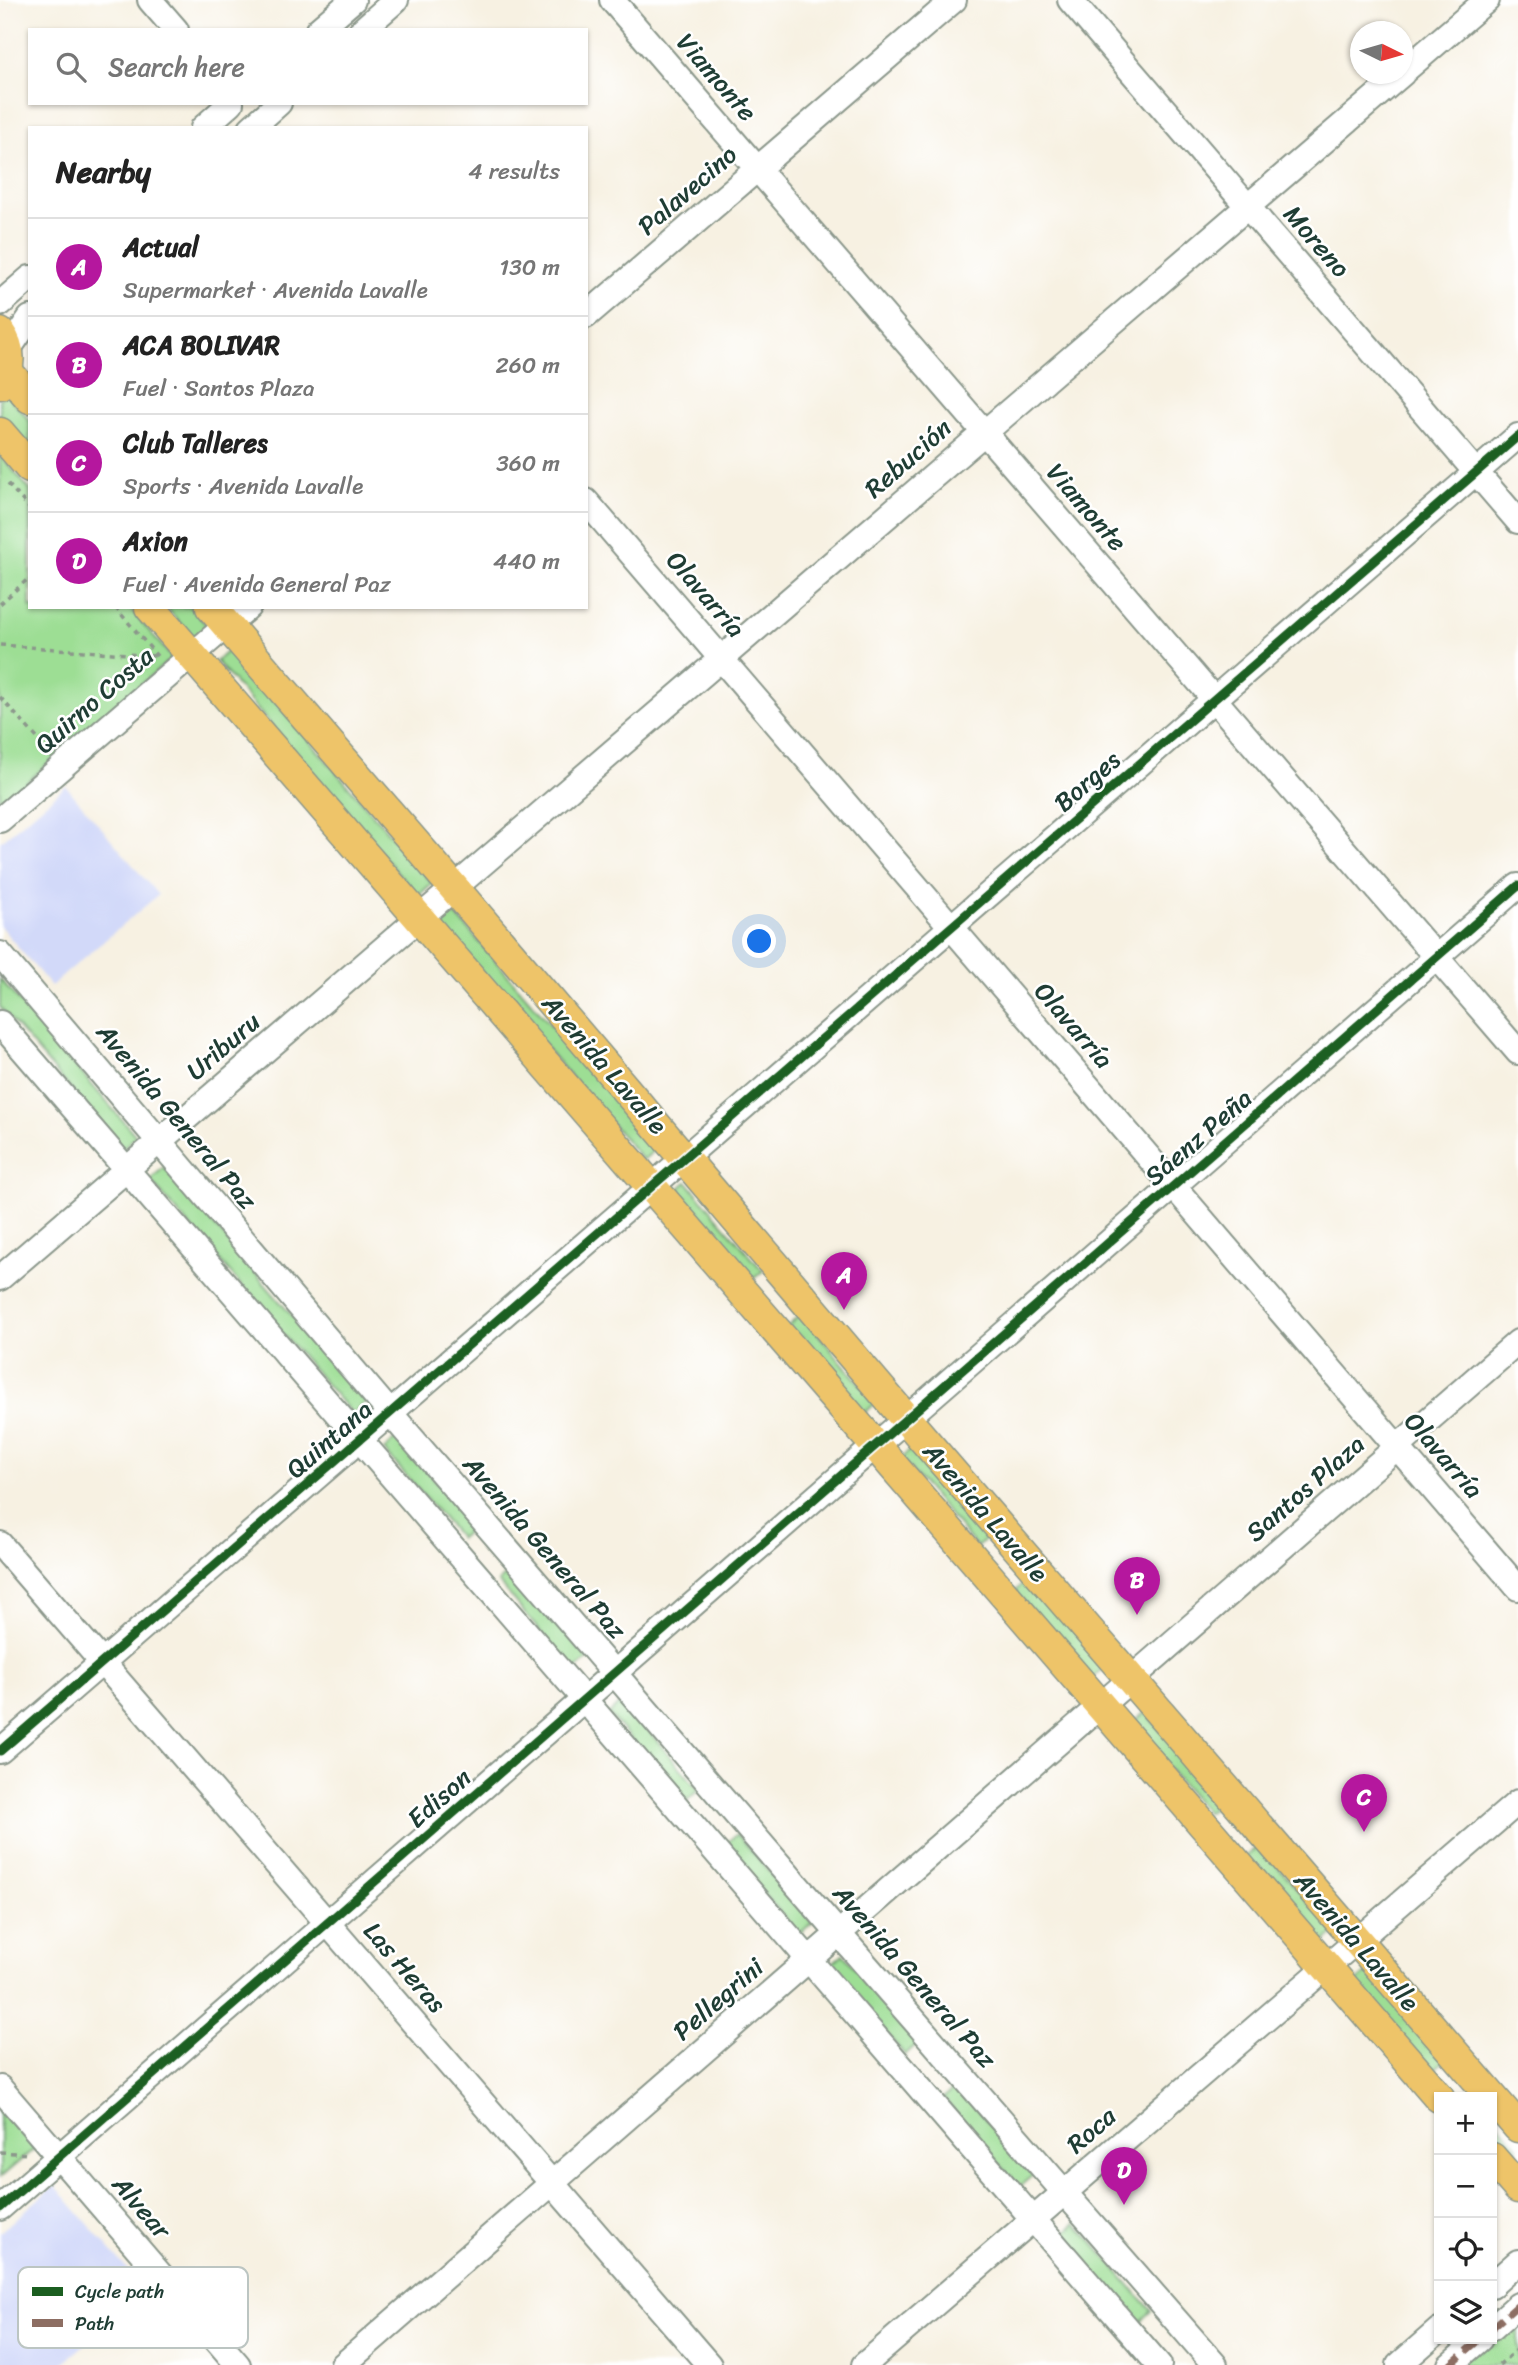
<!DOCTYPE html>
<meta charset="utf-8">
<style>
:root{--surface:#fff;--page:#f6f6f6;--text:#222;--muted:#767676;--line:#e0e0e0;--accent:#b5179e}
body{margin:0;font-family:Sriracha,sans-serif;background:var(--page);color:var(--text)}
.controls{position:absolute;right:21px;bottom:21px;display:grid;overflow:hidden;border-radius:0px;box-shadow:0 2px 5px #0004}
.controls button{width:63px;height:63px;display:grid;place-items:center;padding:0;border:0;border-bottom:2px solid var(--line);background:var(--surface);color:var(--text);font:35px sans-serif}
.compass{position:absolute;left:1350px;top:21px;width:63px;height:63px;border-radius:50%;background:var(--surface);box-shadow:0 2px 5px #0004;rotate:95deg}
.you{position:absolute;left:760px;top:942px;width:24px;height:24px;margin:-18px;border:5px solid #fff;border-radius:50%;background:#1a73e8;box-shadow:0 0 0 10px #1a73e833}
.badge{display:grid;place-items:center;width:46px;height:46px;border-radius:50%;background:var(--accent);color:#fff;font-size:23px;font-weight:700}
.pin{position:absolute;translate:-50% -58px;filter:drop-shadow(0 2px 4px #0008)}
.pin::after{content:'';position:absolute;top:37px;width:24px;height:21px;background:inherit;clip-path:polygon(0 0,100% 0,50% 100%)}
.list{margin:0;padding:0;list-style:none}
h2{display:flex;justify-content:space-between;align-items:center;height:91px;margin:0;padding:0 28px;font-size:30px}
h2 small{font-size:23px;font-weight:400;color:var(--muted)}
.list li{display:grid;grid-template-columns:46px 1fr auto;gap:21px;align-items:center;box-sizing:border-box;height:98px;padding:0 28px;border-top:2px solid var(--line)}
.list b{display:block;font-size:26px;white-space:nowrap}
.list p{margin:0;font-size:23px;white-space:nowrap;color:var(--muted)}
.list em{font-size:23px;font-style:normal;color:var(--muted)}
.icon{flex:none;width:38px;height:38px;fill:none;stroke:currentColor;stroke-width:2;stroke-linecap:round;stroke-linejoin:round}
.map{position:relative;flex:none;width:1518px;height:2365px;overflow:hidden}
.search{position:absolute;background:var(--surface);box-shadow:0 2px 5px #0004;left:28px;top:28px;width:560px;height:77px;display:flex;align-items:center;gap:18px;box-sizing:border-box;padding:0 24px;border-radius:0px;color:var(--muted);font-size:26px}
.panel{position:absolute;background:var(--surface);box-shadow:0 2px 5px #0004;left:28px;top:126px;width:560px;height:483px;border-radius:0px}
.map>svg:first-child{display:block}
.built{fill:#d2d9f9}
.green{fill:#9dde94;stroke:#5e8e64;stroke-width:2}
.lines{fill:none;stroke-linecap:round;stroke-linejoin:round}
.minor-casing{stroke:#8b978b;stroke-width:28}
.major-casing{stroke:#8b978b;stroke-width:33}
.path{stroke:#8b978b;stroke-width:3.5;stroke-dasharray:5 5;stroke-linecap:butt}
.minor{stroke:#fff;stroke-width:24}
.major{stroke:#eec469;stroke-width:30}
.quiet{stroke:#8d6e63;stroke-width:7;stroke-dasharray:14 7;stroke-linecap:butt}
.cycleway-casing{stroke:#fff;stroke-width:13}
.cycleway{stroke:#1b5e20;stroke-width:9}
.labels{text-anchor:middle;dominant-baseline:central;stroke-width:5;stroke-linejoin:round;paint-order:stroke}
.street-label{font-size:26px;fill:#1f3d34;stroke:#fff}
.key{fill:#fff;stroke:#bcc5c2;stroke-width:2}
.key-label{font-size:19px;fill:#1f3d34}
</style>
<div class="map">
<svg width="1518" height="2365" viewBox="0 0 1518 2365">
<rect width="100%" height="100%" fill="#fff"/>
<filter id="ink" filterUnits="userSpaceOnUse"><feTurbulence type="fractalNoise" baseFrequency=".0143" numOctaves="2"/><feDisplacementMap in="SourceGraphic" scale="14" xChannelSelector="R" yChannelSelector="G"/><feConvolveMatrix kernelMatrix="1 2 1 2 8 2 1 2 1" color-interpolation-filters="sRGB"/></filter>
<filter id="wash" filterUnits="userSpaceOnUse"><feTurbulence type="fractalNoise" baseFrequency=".00686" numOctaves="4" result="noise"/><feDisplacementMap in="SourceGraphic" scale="28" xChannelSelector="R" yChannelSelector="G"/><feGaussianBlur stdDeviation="1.57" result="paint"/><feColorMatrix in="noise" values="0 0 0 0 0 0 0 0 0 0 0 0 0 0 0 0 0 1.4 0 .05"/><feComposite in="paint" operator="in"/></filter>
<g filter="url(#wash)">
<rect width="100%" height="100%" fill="#f7f1e2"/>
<path class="built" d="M66,786l92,109 -107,91 -51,-60v-84z
M55,2185l91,107 -85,73h-61v-133z"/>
<path class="green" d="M6,394l24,27v28l-30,-34v-16z
M0,455l30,35v117h99l43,51 -172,147z
M166,607h25l18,21 -14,12z
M230,649l202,234 -14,13 -202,-235z
M455,914l202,234 -14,12 -202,-234z
M0,979l136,157 -14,13 -122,-142z
M164,1167l202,235 -14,12 -202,-234z
M687,1182l76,89 -15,12 -76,-89z
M801,1314l75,89 -14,12 -75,-88z
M398,1437l76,89 -14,12 -76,-88z
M915,1446l76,89 -14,12 -76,-89z
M512,1570l76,89 -14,12 -76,-89z
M1029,1579l76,88 -14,13 -76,-89z
M623,1701l76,89 -14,12 -76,-88z
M1145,1712l76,89 -14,12 -76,-88z
M737,1834l76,88 -14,12 -76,-88z
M1259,1845l76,88 -15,13 -75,-89z
M843,1954l76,88 -14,13 -76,-89z
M1368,1972l76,89 -14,12 -76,-89z
M957,2086l76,89 -14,12 -76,-89z
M0,2107l35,41 -35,30z
M1492,2116l26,30v29l-26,-30z
M1076,2223l76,88 -14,13 -76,-89z
M1518,2308v57h-65z"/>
</g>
<g filter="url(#ink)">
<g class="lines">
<g class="minor-casing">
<path id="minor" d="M150,0l26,30
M612,0l906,1052
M1070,0l448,521
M318,30l35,-30
M362,30l34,-30
M1402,73l85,-73
M203,128l28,-25
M251,128l28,-25
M0,304l30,-26
M586,316l368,-316
M8,350l22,-32
M586,501l932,1087
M0,820l248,-213
M0,954l391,460 448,520 376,431
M0,1023l1159,1342
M0,1278l1402,-1204
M0,1544l709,821
M0,1751l1518,-1315
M0,2088l238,277
M0,2208l1518,-1322
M1492,2285l26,-23
M1492,2328l26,-23
M343,2365l1175,-1023
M864,2365l654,-563
M1399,2365l40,-35
M1450,2365l30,-26"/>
</g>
<g class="major-casing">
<path id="major" d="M0,333c11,15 12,35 0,51
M7,371l23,27
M0,433l30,35
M150,607l1289,1490
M211,607l243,281 452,531 612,708
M1492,2158l26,30"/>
</g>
<path class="path" d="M8,484l22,25
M0,604l30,-27
M115,607l42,49
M0,645l155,11
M0,697l47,52
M0,2152l29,2
M1499,2365l19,-17"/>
<use href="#minor" class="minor"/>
<use href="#major" class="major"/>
<path class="quiet" d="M1492,2328l26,-23
M1450,2365l30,-26"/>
<g class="cycleway-casing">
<path id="cycleway" d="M0,1751l1518,-1315
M0,2208l1518,-1322"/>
</g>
<use href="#cycleway" class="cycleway"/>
</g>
</g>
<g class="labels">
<g class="street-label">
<text transform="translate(717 77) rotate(49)">Viamonte</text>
<text transform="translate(687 190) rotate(-41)">Palavecino</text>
<text transform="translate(1317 241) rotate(49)">Moreno</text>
<text transform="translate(908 458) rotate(-41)">Rebución</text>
<text transform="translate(1087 507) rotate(49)">Viamonte</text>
<text transform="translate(706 594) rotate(49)">Olavarría</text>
<text transform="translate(94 700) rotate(-41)">Quirno Costa</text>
<text transform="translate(1087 781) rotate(-41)">Borges</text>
<text transform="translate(1074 1025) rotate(49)">Olavarría</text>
<text transform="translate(223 1046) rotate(-41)">Uriburu</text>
<text transform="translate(605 1064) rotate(49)">Avenida Lavalle</text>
<text transform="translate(177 1116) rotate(50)">Avenida General Paz</text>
<text transform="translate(1198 1137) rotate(-41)">Sáenz Peña</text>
<text transform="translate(329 1439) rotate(-41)">Quintana</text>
<text transform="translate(1444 1455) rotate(49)">Olavarría</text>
<text transform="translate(1305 1488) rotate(-41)">Santos Plaza</text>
<text transform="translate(986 1512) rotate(49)">Avenida Lavalle</text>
<text transform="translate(545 1547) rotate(49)">Avenida General Paz</text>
<text transform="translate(439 1798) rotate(-41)">Edison</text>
<text transform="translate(1357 1941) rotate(49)">Avenida Lavalle</text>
<text transform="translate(405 1967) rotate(49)">Las Heras</text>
<text transform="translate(915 1976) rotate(49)">Avenida General Paz</text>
<text transform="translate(718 1999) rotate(-41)">Pellegrini</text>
<text transform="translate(1091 2130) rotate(-41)">Roca</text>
<text transform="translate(142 2207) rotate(49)">Alvear</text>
</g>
</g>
<rect x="18" y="2267" width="230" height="81" rx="10" class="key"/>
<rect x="32" y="2287" width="31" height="9" fill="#1b5e20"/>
<rect x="32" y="2319" width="31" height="8" fill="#8d6e63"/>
<g class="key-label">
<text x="75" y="2298">Cycle path</text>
<text x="75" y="2330">Path</text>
</g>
</svg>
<div class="controls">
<button>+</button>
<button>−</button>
<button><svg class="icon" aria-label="locate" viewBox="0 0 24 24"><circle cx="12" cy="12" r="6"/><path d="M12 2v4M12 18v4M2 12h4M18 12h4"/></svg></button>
<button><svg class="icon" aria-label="layers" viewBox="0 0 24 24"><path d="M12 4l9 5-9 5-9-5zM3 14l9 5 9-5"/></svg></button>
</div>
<svg class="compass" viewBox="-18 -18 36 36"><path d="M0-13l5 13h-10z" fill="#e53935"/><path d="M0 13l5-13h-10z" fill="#767676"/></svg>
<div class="you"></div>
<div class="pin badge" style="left:844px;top:1310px">A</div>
<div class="pin badge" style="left:1137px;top:1615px">B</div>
<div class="pin badge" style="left:1364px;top:1832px">C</div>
<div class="pin badge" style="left:1124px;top:2205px">D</div>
<div class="search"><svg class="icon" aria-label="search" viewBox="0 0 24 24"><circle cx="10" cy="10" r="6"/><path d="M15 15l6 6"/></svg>Search here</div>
<section class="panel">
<h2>Nearby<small>4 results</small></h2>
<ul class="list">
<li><span class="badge">A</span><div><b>Actual</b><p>Supermarket · Avenida Lavalle</p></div><em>130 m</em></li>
<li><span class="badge">B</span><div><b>ACA BOLIVAR</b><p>Fuel · Santos Plaza</p></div><em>260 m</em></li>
<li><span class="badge">C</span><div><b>Club Talleres</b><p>Sports · Avenida Lavalle</p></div><em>360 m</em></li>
<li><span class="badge">D</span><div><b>Axion</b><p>Fuel · Avenida General Paz</p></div><em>440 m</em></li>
</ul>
</section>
</div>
